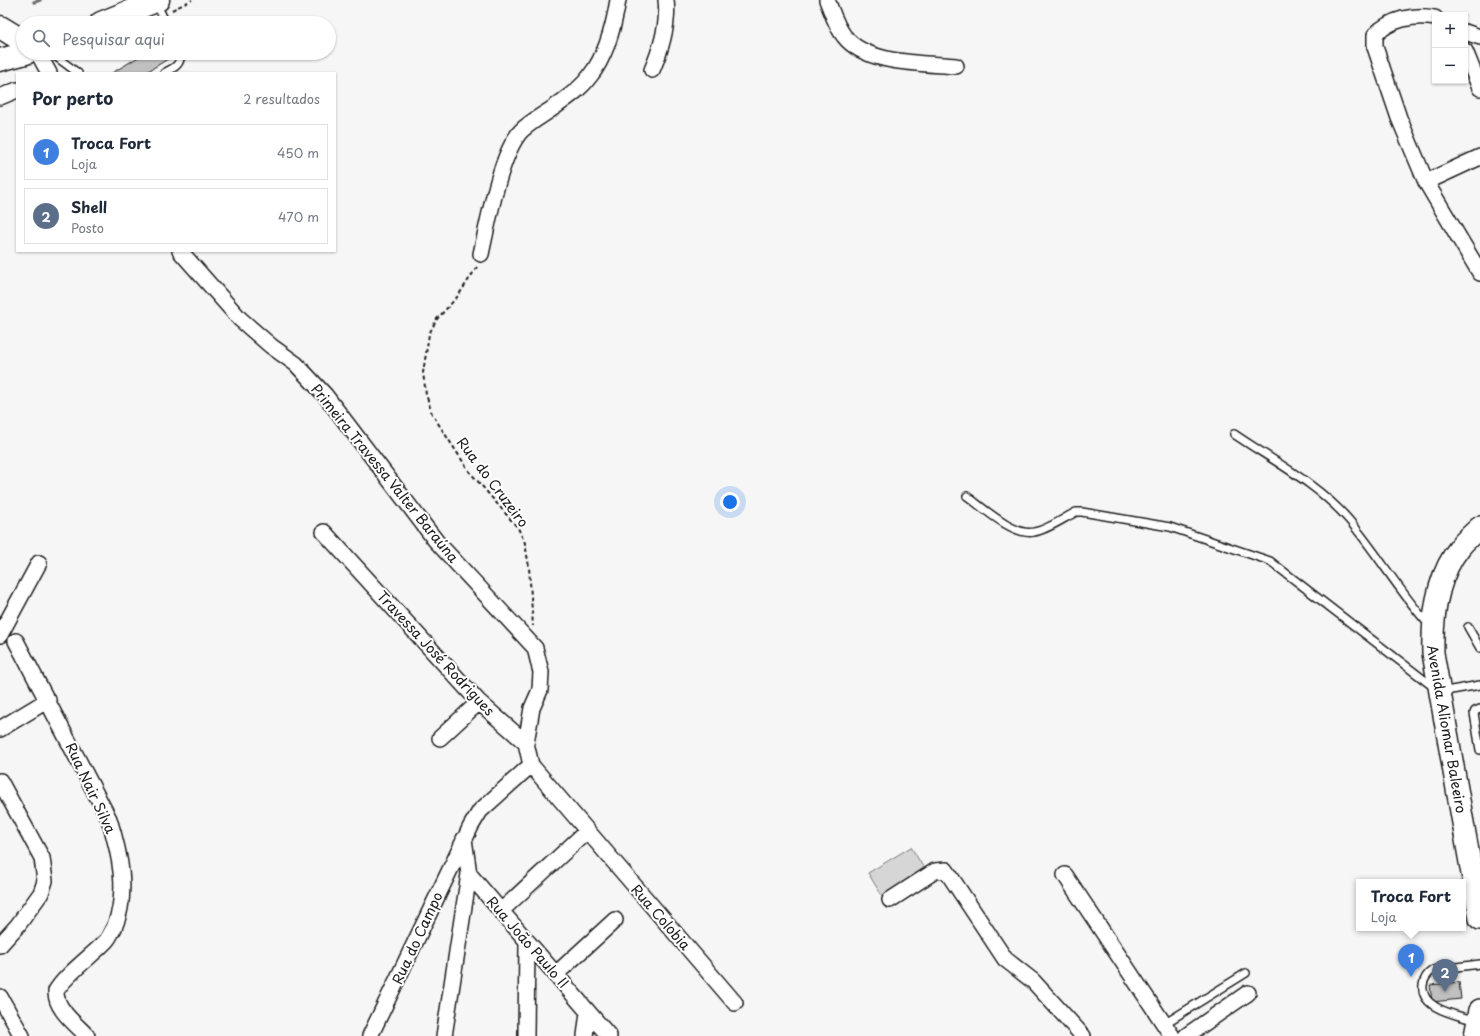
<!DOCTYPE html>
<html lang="pt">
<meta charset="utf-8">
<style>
:root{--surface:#fff;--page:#f2f2f3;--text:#1f2937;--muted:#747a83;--line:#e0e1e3;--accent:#c8321e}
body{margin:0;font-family:"Playpen Sans",sans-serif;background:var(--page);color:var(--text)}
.controls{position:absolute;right:12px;top:12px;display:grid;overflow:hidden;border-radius:0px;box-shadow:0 1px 3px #0004}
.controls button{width:36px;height:36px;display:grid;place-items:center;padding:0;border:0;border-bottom:1px solid var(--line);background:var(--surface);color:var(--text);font:20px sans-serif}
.you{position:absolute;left:730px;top:502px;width:14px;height:14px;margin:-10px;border:3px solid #fff;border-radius:50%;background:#1a73e8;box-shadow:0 0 0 6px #1a73e833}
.badge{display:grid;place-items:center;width:26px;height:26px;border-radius:50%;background:var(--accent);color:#fff;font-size:13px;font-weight:700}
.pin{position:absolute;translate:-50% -33px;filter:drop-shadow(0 1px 2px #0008)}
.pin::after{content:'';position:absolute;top:21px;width:14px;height:12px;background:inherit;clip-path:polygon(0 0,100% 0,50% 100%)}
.popup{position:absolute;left:1356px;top:879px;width:110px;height:52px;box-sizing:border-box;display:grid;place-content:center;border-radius:0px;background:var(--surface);filter:drop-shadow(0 1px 3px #0005);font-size:13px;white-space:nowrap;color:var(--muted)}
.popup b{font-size:15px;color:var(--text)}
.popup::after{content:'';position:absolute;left:50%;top:100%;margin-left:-8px;border:8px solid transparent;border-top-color:var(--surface)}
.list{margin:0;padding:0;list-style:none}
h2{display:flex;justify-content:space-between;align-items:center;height:52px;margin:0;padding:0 16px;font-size:17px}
h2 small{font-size:13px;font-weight:400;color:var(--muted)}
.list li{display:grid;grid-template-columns:26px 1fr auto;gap:12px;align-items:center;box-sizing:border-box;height:56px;margin:0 8px 8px;padding:0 8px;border:1px solid var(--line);border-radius:0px}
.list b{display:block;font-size:15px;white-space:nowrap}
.list p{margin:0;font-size:13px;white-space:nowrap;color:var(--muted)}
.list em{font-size:13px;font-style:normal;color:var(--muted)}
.icon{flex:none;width:22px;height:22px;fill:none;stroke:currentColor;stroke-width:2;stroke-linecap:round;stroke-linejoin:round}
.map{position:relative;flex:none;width:1480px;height:1036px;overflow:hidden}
.search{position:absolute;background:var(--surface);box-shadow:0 1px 3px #0004;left:16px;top:16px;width:320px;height:44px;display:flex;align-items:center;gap:10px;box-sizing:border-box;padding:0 14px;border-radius:22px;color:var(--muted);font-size:15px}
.panel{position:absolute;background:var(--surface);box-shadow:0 1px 3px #0004;left:16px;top:72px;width:320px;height:180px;border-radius:0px}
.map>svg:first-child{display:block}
.green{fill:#d6d6d6;stroke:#797979}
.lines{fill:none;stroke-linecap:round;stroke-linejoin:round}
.stream{stroke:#727272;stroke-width:3.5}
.building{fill:#c0c0c0;stroke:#1c1c1c}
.service-casing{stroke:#1c1c1c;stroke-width:10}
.minor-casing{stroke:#1c1c1c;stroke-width:18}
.secondary-casing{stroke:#1c1c1c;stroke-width:24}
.primary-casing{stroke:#1c1c1c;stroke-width:25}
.path{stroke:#1c1c1c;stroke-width:2;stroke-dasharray:4 3;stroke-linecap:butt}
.service{stroke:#fff;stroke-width:7}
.minor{stroke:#fff;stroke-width:15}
.secondary{stroke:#fff;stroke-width:21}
.primary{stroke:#fff;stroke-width:22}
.labels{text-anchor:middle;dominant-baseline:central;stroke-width:4;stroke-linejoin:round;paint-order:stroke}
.street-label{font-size:14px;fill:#1c1c1c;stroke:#fff}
</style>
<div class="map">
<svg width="1480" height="1036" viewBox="0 0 1480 1036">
<rect width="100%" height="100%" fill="#f6f6f6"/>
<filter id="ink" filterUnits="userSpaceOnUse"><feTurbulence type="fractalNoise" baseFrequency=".025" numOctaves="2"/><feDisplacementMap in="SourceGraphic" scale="8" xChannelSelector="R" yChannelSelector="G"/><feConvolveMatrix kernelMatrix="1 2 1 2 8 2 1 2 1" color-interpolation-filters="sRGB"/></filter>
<g filter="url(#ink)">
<path class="green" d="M911,847l14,23 -43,26 -14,-23z"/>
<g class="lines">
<path class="stream" d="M34,2l6,-2"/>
</g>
<path class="building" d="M145,53h19l4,6 -23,14h-33z
M1459,982l2,17 -29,3 -2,-17z"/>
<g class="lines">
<g class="service-casing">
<path id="service" d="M156,3l10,20
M51,53l27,20
M164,73c9,-5 18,-8 16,-20
M1234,434c38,26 84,50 115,86 29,34 51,73 81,106
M967,496c15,11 48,41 67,36 13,-2 30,-14 42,-20h6l88,15 100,34 170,131 40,-7
M1468,627l12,21
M1480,709l-5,2 -1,2 6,37
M1476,1021c-17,-6 -56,-11 -53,-36 1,-7 4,-11 10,-15l47,-6
M1164,1024l82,-51"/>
</g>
<g class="minor-casing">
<path id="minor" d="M827,0c5,12 9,26 17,36 22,29 79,27 112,30
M1435,18c-21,-4 -45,1 -60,17v12l24,71 27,64 54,91
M1465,32l15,5
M1465,51l15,37
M38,53l11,20
M652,70c9,-21 17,-46 14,-70
M0,97l17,-7
M1426,182l54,-25
M180,251l60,68 31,27 25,18 29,31 111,146 99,107 6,24 -1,18 -8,18 -6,35
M481,254c7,-31 19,-100 40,-123 10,-10 24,-17 35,-25 12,-9 25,-17 34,-30 16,-20 24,-51 28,-76
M324,532l155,170 47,41 5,22 204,238
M0,635l39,-72
M16,641l93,178c11,35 20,74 5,109 -3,4 -4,9 -8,13 -13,14 -41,34 -50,50 -1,18 20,33 31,45
M0,729l48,-29
M440,738l39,-36
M0,781l42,77 3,23 -4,12 -23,32 -18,20
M464,839l5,35 140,162
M1065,875l107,161
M890,900l45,-29 11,-1 59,89 28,22 50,55
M501,911l86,-80
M556,974l59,-54
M0,997l22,39
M370,1036l101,-210 9,-15 51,-46
M444,1036l25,-162
M526,1036l1,-92
M585,1036l3,-24
M1186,1036l62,-43"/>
</g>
<g class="secondary-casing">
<path id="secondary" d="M1480,527c-6,6 -14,12 -20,20 -23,29 -28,71 -27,106l47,266
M1475,1036l5,-26"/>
</g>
<g class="primary-casing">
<path id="primary" d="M101,23l57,-23
M0,27l23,14
M0,60l26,-7"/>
</g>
<path class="path" d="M172,10l20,-10
M477,267l-19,29 -21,23 -8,15 -6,39 3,21 6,20 37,57 49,57 7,15 4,24 4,59"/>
<use href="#service" class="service"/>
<use href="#minor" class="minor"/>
<use href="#secondary" class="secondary"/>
<use href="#primary" class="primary"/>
</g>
</g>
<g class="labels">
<g class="street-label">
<text transform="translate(385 473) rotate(51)">Primeira Travessa Valter Baraúna</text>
<text transform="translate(493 482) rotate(53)">Rua do Cruzeiro</text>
<text transform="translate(436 653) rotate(47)">Travessa José Rodrigues</text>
<text transform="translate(1447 729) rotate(80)">Avenida Aliomar Baleeiro</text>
<text transform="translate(91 788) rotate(65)">Rua Nair Silva</text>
<text transform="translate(661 917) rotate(49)">Rua Colobia</text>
<text transform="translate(417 938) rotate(-65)">Rua do Campo</text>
<text transform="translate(528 942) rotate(49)">Rua João Paulo II</text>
</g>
</g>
</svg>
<div class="controls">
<button>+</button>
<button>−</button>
</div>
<div class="you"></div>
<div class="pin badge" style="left:1411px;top:977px;background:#3f7fe0">1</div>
<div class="popup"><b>Troca Fort</b>Loja</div>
<div class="pin badge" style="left:1445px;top:992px;background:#5c6f8a">2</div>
<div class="search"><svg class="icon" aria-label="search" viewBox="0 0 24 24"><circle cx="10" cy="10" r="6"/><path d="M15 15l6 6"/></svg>Pesquisar aqui</div>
<section class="panel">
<h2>Por perto<small>2 resultados</small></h2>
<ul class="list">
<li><span class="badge" style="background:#3f7fe0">1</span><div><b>Troca Fort</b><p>Loja</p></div><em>450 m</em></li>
<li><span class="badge" style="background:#5c6f8a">2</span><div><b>Shell</b><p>Posto</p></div><em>470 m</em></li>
</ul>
</section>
</div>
